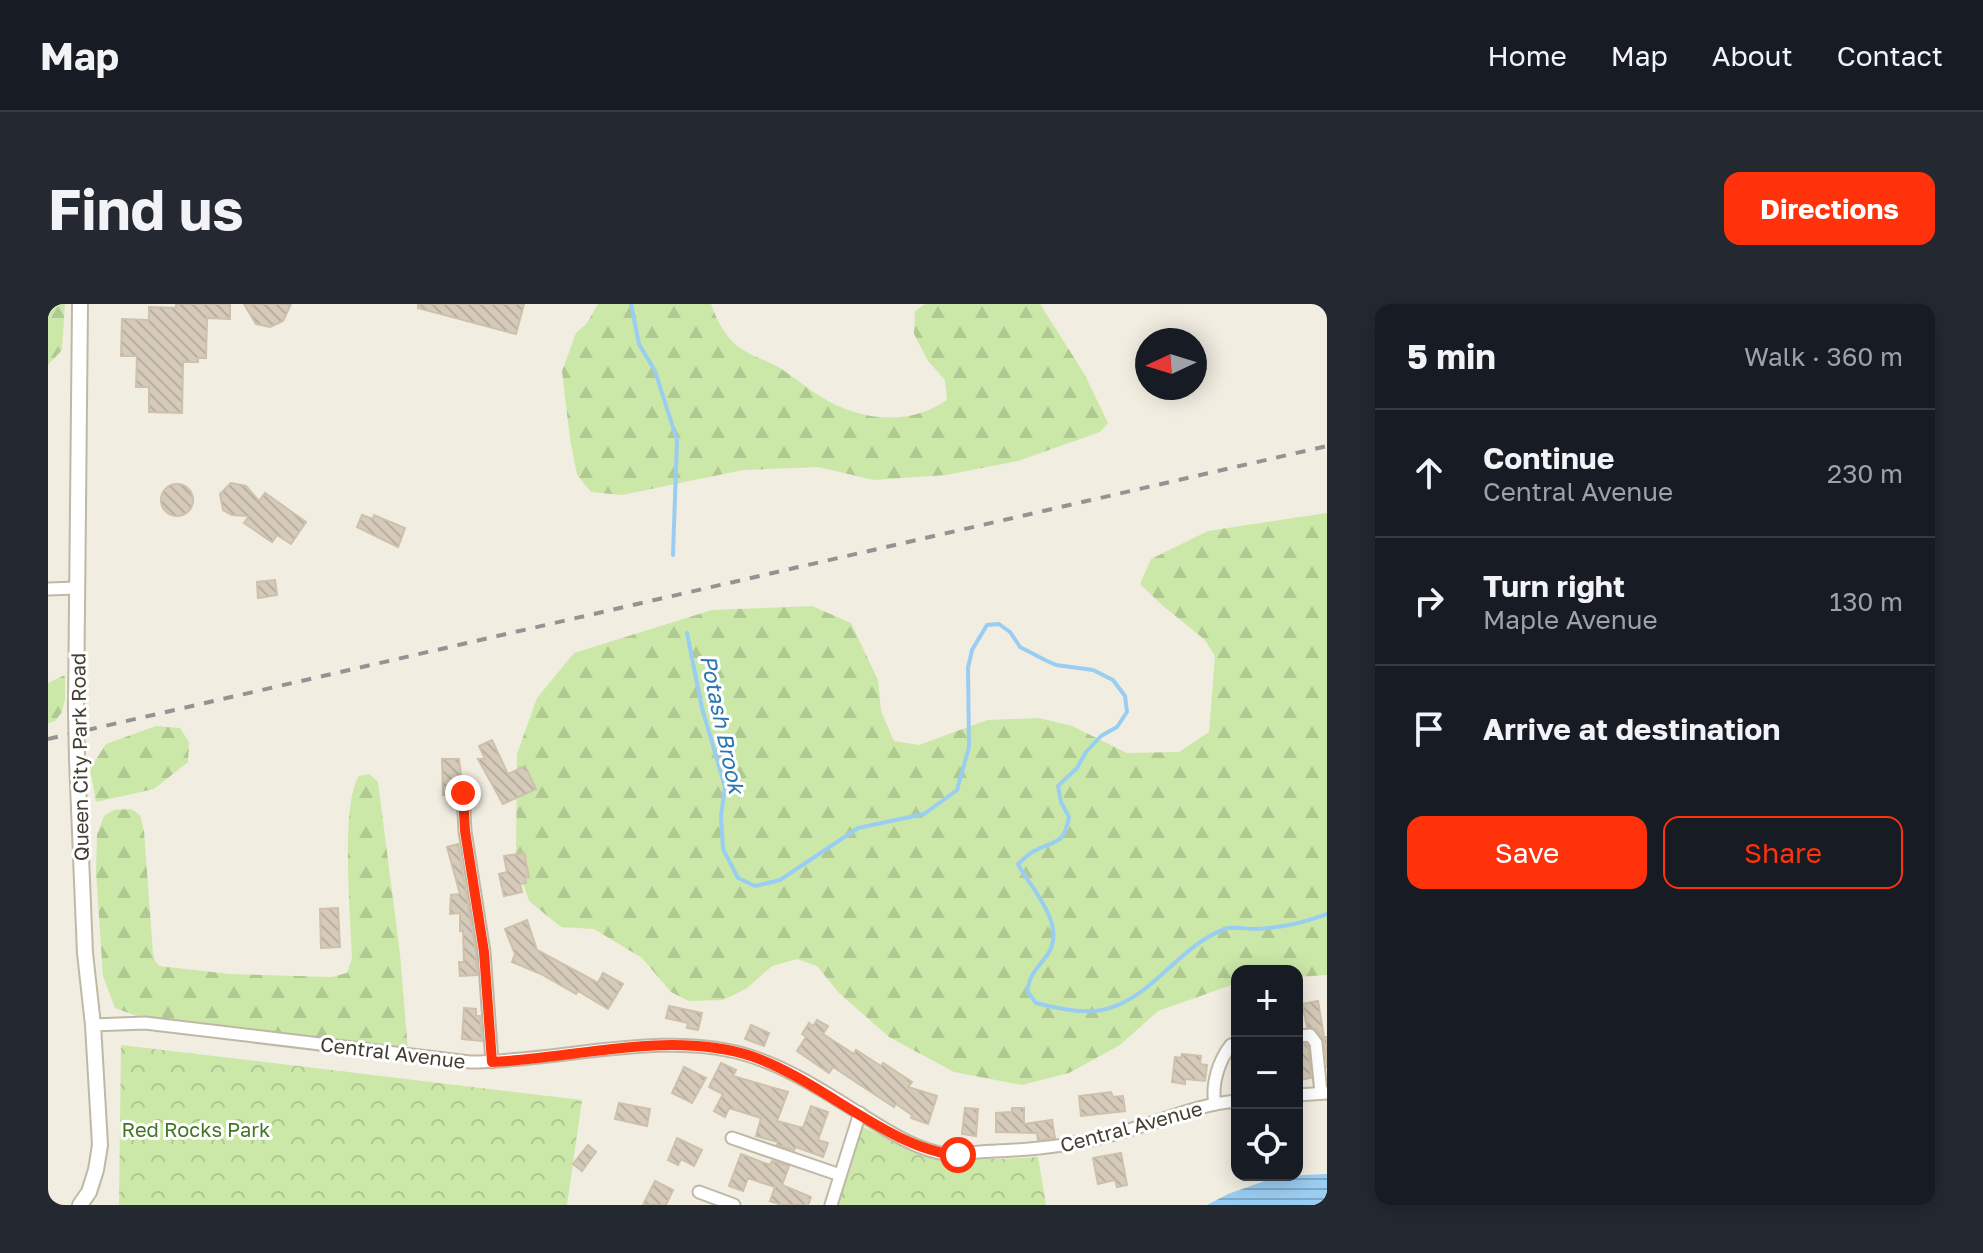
<!DOCTYPE html>
<html lang="en">
<head>
<meta charset="utf-8">
<style>
  body { margin:0; font-family:"Golos Text",sans-serif; background:#242831; color:#f1f3f6 }
  .controls { position:absolute; right:24px; bottom:24px; display:grid; overflow:hidden; border-radius:16px; box-shadow:0 4px 20px #0003 }
  .controls button { width:72px; height:72px; display:grid; place-items:center; padding:0; border:0; border-bottom:2px solid #363941; background:#171b24; color:#f1f3f6; font:40px sans-serif }
  .compass { position:absolute; left:1087px; top:24px; width:72px; height:72px; border-radius:50%; background:#171b24; box-shadow:0 4px 20px #0003; rotate:266deg }
  .stop { position:absolute; width:24px; height:24px; margin:-18px; border:6px solid #ff320b; border-radius:50%; background:#fff }
  .stop.end { background:#ff320b; border-color:#fff; box-shadow:0 2px 8px #0008 }
  .list { margin:0; padding:0; list-style:none }
  h2 { display:flex; justify-content:space-between; align-items:center; height:104px; margin:0; padding:0 32px; font-size:34px }
  h2 small { font-size:26px; font-weight:400; color:#9ea1a6 }
  .list li { display:grid; grid-template-columns:52px 1fr auto; gap:24px; align-items:center; box-sizing:border-box; height:128px; padding:0 32px; border-top:2px solid #363941 }
  .list b { display:block; font-size:30px; white-space:nowrap }
  .list p { margin:0; font-size:26px; white-space:nowrap; color:#9ea1a6 }
  .list em { font-size:26px; font-style:normal; color:#9ea1a6 }
  .actions { display:flex; gap:16px; padding:24px 32px }
  .actions a { flex:1; padding:18px 0; border:2px solid #ff320b; border-radius:16px; text-align:center; font-size:28px; color:#ff320b }
  .actions .main { background:#ff320b; color:#fff }
  .icon { flex:none; width:44px; height:44px; fill:none; stroke:currentColor; stroke-width:2; stroke-linecap:round; stroke-linejoin:round }
  .map { position:relative; flex:none; width:1279px; height:901px; overflow:hidden; border-radius:16px }
  header { display:flex; align-items:center; gap:48px; box-sizing:border-box; height:112px; padding:0 40px; background:#171b24; border-bottom:2px solid #363941 }
  header strong { font-size:38px }
  nav { display:flex; gap:44px; margin-inline-start:auto; font-size:28px }
  .intro { display:flex; align-items:center; justify-content:space-between; box-sizing:border-box; height:192px; padding:0 48px }
  h1 { margin:0; font-size:56px }
  .button { padding:20px 36px; border-radius:16px; background:#ff320b; color:#fff; font-size:28px; font-weight:700 }
  main { display:flex; gap:48px; padding:0 48px }
  aside { flex:1; background:#171b24; border-radius:16px; box-shadow:0 4px 20px #0003 }
  .map>svg:first-child { display:block }
  .forest { fill:url(#forest-firs) }
  .park { fill:url(#park-crowns) }
  .water { fill:url(#water-rules) }
  .lines { fill:none; stroke-linecap:round; stroke-linejoin:round }
  .stream { stroke:#9acdf2; stroke-width:4 }
  .building { fill:url(#building-back-hatch); stroke:#cec0aa; stroke-width:2 }
  .minor-casing { stroke:#c0b8a7; stroke-width:15 }
  .tertiary-casing { stroke:#c0b8a7; stroke-width:18 }
  .minor { stroke:#fff; stroke-width:11 }
  .tertiary { stroke:#fff; stroke-width:14 }
  .rail { stroke:#939393; stroke-width:4; stroke-dasharray:10 10; stroke-linecap:butt }
  .tertiary-bridge-casing { stroke:#c0b8a7; stroke-width:18; stroke-linecap:butt }
  .tertiary-bridge { stroke:#fff; stroke-width:14 }
  .route { stroke:#ff320b; stroke-width:10 }
  .labels { text-anchor:middle; dominant-baseline:central; stroke-width:6; stroke-linejoin:round; paint-order:stroke }
  .street-label { font-size:20px; fill:#433d32; stroke:#fff }
  .park-label { font-size:20px; fill:#427624; stroke:#fff }
  .water-label { font-size:22px; font-style:italic; fill:#2976b1; stroke:#fff }
</style>
</head>
<body>
<header>
<strong>Map</strong>
<nav><a>Home</a><a>Map</a><a>About</a><a>Contact</a></nav>
</header>
<div class="intro"><h1>Find us</h1><a class="button">Directions</a></div>
<main>
<div class="map">
<svg width="1279" height="901" viewBox="0 0 1279 901">
  <defs>
    <pattern id="forest-firs" width="22" height="20" patternUnits="userSpaceOnUse" patternTransform="scale(2)"><rect width="22" height="20" fill="#cbe8a8"/><path d="M5 1l3.5 6h-7zM16 11l3.5 6h-7z" fill="#b0c891"/></pattern>
    <pattern id="park-crowns" width="20" height="18" patternUnits="userSpaceOnUse" patternTransform="scale(2)"><rect width="20" height="18" fill="#cbe8a8"/><path d="M2 6a3 3 0 1 1 6 0M12 15a3 3 0 1 1 6 0" fill="none" stroke="#b0c891"/></pattern>
    <pattern id="water-rules" width="6" height="5" patternUnits="userSpaceOnUse" patternTransform="scale(2)"><rect width="6" height="5" fill="#9acdf2"/><path d="M0 2.5h6" fill="none" stroke="#7fa8c5"/></pattern>
    <pattern id="building-back-hatch" width="6" height="6" patternUnits="userSpaceOnUse" patternTransform="scale(2)"><rect width="6" height="6" fill="#d6cbba"/><path d="M-1 5l2 2M0 0l6 6M5-1l2 2" fill="none" stroke="#b9afa0"/></pattern>
  </defs>
  <rect width="100%" height="100%" fill="#f2ede1"/>
  <g class="forest">
    <path d="M 0,0 L 17,0 L 14,46 L 0,61 Z"/>
    <path d="M 550,0 L 663,0 C 668,14 676,31 688,41 C 700,51 718,56 732,64 C 750,76 768,92 788,101 C 824,118 866,119 899,96 L 897,76 L 880,57 L 866,30 L 867,7 L 877,0 L 992,0 L 1037,71 L 1060,119 L 1052,128 L 970,157 L 898,171 L 826,176 L 770,163 L 695,166 L 574,191 L 543,188 L 529,171 L 522,135 L 514,67 L 528,29 L 539,19 Z"/>
    <path d="M 1279,209 L 1279,671 L 1249,673 L 1249,667 L 1189,667 L 1189,679 L 1110,707 L 1072,741 L 1021,769 L 974,781 L 906,768 L 841,733 L 791,689 L 769,662 L 749,655 L 724,662 L 698,685 L 675,696 L 641,697 L 623,688 L 594,654 L 546,625 L 513,623 L 481,597 L 468,558 L 469,450 L 489,394 L 526,349 L 664,306 L 764,302 L 803,319 L 830,376 L 833,407 L 846,437 L 871,441 L 939,416 L 991,414 L 1024,422 L 1079,449 L 1131,448 L 1161,428 L 1167,352 L 1156,335 L 1115,302 L 1092,280 L 1103,255 L 1160,227 Z"/>
    <path d="M 17,371 L 17,395 L 14,408 L 7,417 L 0,419 L 0,379 Z"/>
    <path d="M 108,422 L 132,424 L 141,438 L 140,458 L 106,485 L 48,498 L 42,465 L 58,440 Z"/>
    <path d="M 321,470 L 330,478 L 352,650 L 360,747 L 97,715 L 67,704 L 55,672 L 48,568 L 49,530 L 56,512 L 66,506 L 83,505 L 92,511 L 96,527 L 105,649 L 107,657 L 112,662 L 181,670 L 283,673 L 299,669 L 304,655 C 303,615 292,502 311,472 Z"/>
  </g>
  <g class="park">
    <path d="M 73,741 L 534,796 L 519,901 L 71,901 Z"/>
    <path d="M 811,821 C 883,856 912,858 990,853 L 998,901 L 787,901 Z"/>
  </g>
  <path class="water" d="M 1279,870 L 1279,901 L 1159,901 L 1180,890 L 1231,872 Z"/>
  <g class="lines">
    <g class="stream">
      <path d="M 583,0 L 591,40 L 607,67 L 629,136 L 625,251"/>
      <path d="M 639,329 L 654,404 L 677,483 L 673,512 L 675,545 L 690,574 L 707,582 L 732,576 L 810,524 L 876,510 L 909,486 L 921,443 L 920,364 L 924,346 L 939,321 L 951,320 L 962,328 L 972,343 L 997,356 L 1008,361 L 1045,366 L 1065,376 L 1077,392 L 1079,408 L 1069,423 L 1053,432 L 1038,448 L 1029,464 L 1010,482 L 1013,498 L 1021,513 C 1016,541 1008,536 986,547 C 980,550 975,556 970,560 C 983,585 1019,620 1000,650 C 990,664 982,669 979,687 L 988,699 C 1009,704 1033,710 1054,706 C 1104,696 1130,642 1177,625 C 1186,622 1198,625 1207,625 C 1233,624 1255,619 1279,610"/>
    </g>
  </g>
  <g class="building">
    <path d="M 128,0 L 182,0 L 182,15 L 159,14 L 158,54 L 150,54 L 150,58 L 135,58 L 134,109 L 101,108 L 101,83 L 88,83 L 89,52 L 73,52 L 74,15 L 101,16 L 101,3 L 128,4 Z"/>
    <path d="M 196,0 L 243,0 L 235,17 L 222,23 L 208,20 Z"/>
    <path d="M 370,0 L 476,0 L 468,30 L 370,4 Z"/>
    <path d="M 183,179 L 198,182 L 211,197 L 217,189 L 258,218 L 243,240 L 229,231 L 224,238 L 196,219 L 201,212 L 184,211 L 175,206 L 172,190 Z"/>
    <circle cx="129" cy="196" r="16"/>
    <path d="M 314,211 L 325,215 L 326,211 L 357,224 L 350,243 L 309,223 Z"/>
    <path d="M 227,276 L 229,291 L 210,294 L 209,278 Z"/>
    <path d="M 444,436 L 460,470 L 477,462 L 488,485 L 455,500 L 430,455 L 437,455 L 431,442 Z"/>
    <path d="M 394,455 L 411,455 L 414,481 L 408,484 L 407,491 L 395,491 Z"/>
    <path d="M 410,540 L 428,649 L 429,671 L 412,672 L 411,658 L 416,658 L 415,627 L 412,627 L 412,609 L 402,610 L 403,591 L 412,590 L 399,543 Z"/>
    <path d="M 476,549 L 481,573 L 477,574 L 478,579 L 472,580 L 474,588 L 456,592 L 451,570 L 459,568 L 456,552 Z"/>
    <path d="M 290,604 L 292,643 L 273,644 L 272,605 Z"/>
    <path d="M 479,616 L 489,646 L 550,679 L 555,669 L 575,680 L 560,705 L 530,687 L 528,690 L 493,670 L 464,658 L 467,650 L 457,625 Z"/>
    <path d="M 1270,697 L 1276,733 L 1279,733 L 1279,764 L 1276,737 L 1268,725 L 1259,723 L 1254,700 Z"/>
    <path d="M 621,702 L 654,709 L 650,726 L 639,724 L 640,719 L 618,714 Z"/>
    <path d="M 416,704 L 428,705 L 428,712 L 432,712 L 434,737 L 414,735 Z"/>
    <path d="M 769,716 L 780,722 L 775,730 L 806,750 L 808,746 L 833,762 L 835,759 L 864,778 L 860,783 L 889,792 L 880,820 L 863,814 L 864,811 L 848,800 L 846,803 L 785,763 L 781,769 L 749,747 L 758,733 L 754,730 L 761,719 L 765,722 Z"/>
    <path d="M 703,721 L 721,729 L 716,742 L 697,735 Z"/>
    <path d="M 1249,740 L 1258,740 L 1260,742 L 1263,774 L 1250,776 Z"/>
    <path d="M 1134,750 L 1153,752 L 1152,760 L 1159,761 L 1157,777 L 1137,775 L 1137,780 L 1124,778 L 1127,753 L 1133,754 Z"/>
    <path d="M 673,759 L 688,766 L 685,772 L 740,788 L 729,817 L 755,824 L 763,802 L 780,808 L 770,836 L 780,839 L 775,853 L 748,843 L 746,846 L 729,841 L 730,838 L 708,832 L 713,814 L 681,804 L 677,813 L 666,807 L 675,790 L 661,783 Z"/>
    <path d="M 636,763 L 658,774 L 644,799 L 624,789 Z"/>
    <path d="M 1063,788 L 1065,793 L 1075,792 L 1077,807 L 1033,812 L 1031,792 Z"/>
    <path d="M 571,799 L 602,805 L 599,822 L 567,815 Z"/>
    <path d="M 917,804 L 930,805 L 928,832 L 914,830 Z"/>
    <path d="M 964,804 L 976,804 L 976,820 L 1004,816 L 1007,834 L 990,836 L 989,829 L 948,828 L 948,809 L 964,808 Z"/>
    <path d="M 629,834 L 654,846 L 646,862 L 633,855 L 630,861 L 620,856 Z"/>
    <path d="M 540,841 L 548,848 L 534,867 L 525,860 Z"/>
    <path d="M 1073,849 L 1079,881 L 1069,883 L 1067,876 L 1050,880 L 1045,854 Z"/>
    <path d="M 693,850 L 722,861 L 724,857 L 741,862 L 734,881 L 763,893 L 760,901 L 734,901 L 722,897 L 727,883 L 700,874 L 695,887 L 681,882 Z"/>
    <path d="M 607,877 L 625,886 L 618,901 L 595,901 Z"/>
  </g>
  <g class="lines">
    <defs>
      <g id="minor">
        <path d="M 0,285 L 29,284"/>
        <path d="M 415,489 L 417,527 L 436,648 L 444,758"/>
        <path d="M 45,721 L 97,719 L 422,758 C 511,758 620,724 705,753 C 741,765 774,786 806,806 C 832,822 868,847 899,850 C 915,851 931,847 947,847 C 997,845 1036,840 1084,825 C 1119,815 1152,800 1189,797"/>
        <path d="M 1249,732 L 1262,731 L 1268,739 L 1273,789"/>
        <path d="M 1249,791 L 1279,789"/>
        <path d="M 1167,800 C 1163,780 1171,756 1183,741 L 1189,740"/>
        <path d="M 684,834 L 792,871"/>
        <path d="M 651,888 L 686,901"/>
        <path d="M 783,901 L 812,809"/>
      </g>
      <g id="tertiary">
        <path d="M 28,404 L 32,0"/>
        <path d="M 29,456 L 37,649 L 45,721 L 52,841 L 48,866 L 41,888 L 32,901"/>
      </g>
    </defs>
    <use href="#minor" class="minor-casing"/>
    <use href="#tertiary" class="tertiary-casing"/>
    <use href="#minor" class="minor"/>
    <use href="#tertiary" class="tertiary"/>
    <path class="rail" d="M 0,435 L 1279,142"/>
    <defs>
      <path id="tertiary-bridge" d="M 28,404 L 29,456"/>
    </defs>
    <use href="#tertiary-bridge" class="tertiary-bridge-casing"/>
    <use href="#tertiary-bridge" class="tertiary-bridge"/>
  </g>
  <g class="lines">
    <path class="route" d="M 415,489 L 417,527 L 436,648 L 444,758 C 528,754 622,726 703,752 C 772,775 842,846 910,851"/>
  </g>
  <g class="labels">
    <g class="street-label">
      <text transform="translate(31 453) rotate(-91)">Queen City Park Road</text>
      <text transform="translate(345 748) rotate(7)">Central Avenue</text>
      <text transform="translate(1083 822) rotate(-15)">Central Avenue</text>
    </g>
    <g class="park-label">
      <text x="148" y="825">Red Rocks Park</text>
    </g>
    <g class="water-label">
      <text transform="translate(675 420) rotate(78)">Potash Brook</text>
    </g>
  </g>
</svg>
<div class="controls">
<button>+</button>
<button>−</button>
<button><svg class="icon" aria-label="locate" viewBox="0 0 24 24"><circle cx="12" cy="12" r="6"/><path d="M12 2v4M12 18v4M2 12h4M18 12h4"/></svg></button>
</div>
<svg class="compass" viewBox="-18 -18 36 36"><path d="M0-13l5 13h-10z" fill="#e53935"/><path d="M0 13l5-13h-10z" fill="#9ea1a6"/></svg>
<div class="stop" style="left:910px;top:851px"></div>
<div class="stop end" style="left:415px;top:489px"></div>
</div>
<aside>
<h2>5 min<small>Walk · 360 m</small></h2>
<ul class="list">
<li><svg class="icon" aria-label="ahead" viewBox="0 0 24 24"><path d="M12 20V5M6 11l6-6 6 6"/></svg><div><b>Continue</b><p>Central Avenue</p></div><em>230 m</em></li>
<li><svg class="icon" aria-label="right" viewBox="0 0 24 24"><path d="M7 20v-9h11M14 6l5 5-5 5"/></svg><div><b>Turn right</b><p>Maple Avenue</p></div><em>130 m</em></li>
<li><svg class="icon" aria-label="arrive" viewBox="0 0 24 24"><path d="M6 21V4h12l-3 4 3 4H6"/></svg><div><b>Arrive at destination</b></div></li>
</ul>
<div class="actions"><a class="main">Save</a><a>Share</a></div>
</aside>
</main>
</body>
</html>
